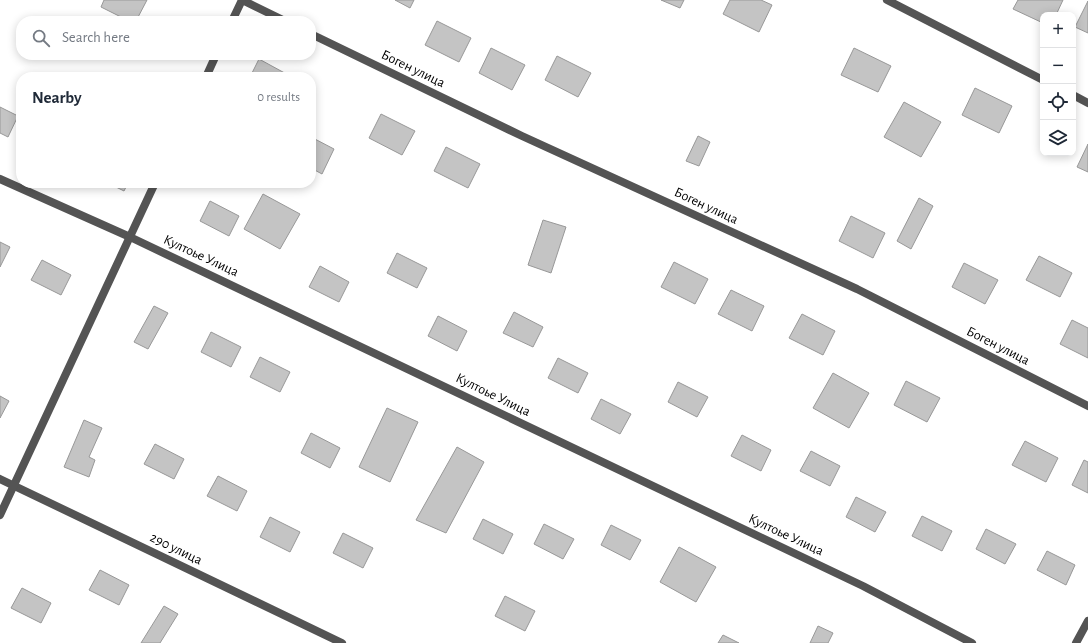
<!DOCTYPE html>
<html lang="en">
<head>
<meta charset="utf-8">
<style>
  body { margin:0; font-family:"Alegreya Sans",sans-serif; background:#f6f6f7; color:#1f2937 }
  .controls { position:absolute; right:12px; top:12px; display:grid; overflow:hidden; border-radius:8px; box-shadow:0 2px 10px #0003 }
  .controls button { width:36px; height:36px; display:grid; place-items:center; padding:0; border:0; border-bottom:1px solid #e0e1e3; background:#fff; color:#1f2937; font:20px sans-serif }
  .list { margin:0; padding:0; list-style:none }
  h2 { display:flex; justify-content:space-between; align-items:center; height:52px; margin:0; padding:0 16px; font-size:17px }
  h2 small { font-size:13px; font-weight:400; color:#747a83 }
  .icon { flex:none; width:22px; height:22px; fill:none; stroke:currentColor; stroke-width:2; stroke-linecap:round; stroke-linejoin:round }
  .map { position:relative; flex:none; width:1088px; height:643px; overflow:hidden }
  .search { position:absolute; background:#fff; box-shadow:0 2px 10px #0003; left:16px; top:16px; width:300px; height:44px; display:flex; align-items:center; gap:10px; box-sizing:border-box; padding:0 14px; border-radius:16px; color:#747a83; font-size:15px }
  .panel { position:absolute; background:#fff; box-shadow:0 2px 10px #0003; left:16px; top:72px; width:300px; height:116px; border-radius:16px }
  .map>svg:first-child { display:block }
  .building { fill:#c4c4c4; stroke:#989898 }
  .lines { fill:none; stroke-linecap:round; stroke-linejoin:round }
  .minor { stroke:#545454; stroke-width:8 }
  .labels { text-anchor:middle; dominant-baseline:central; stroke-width:3; stroke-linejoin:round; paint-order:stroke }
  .street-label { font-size:14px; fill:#000; stroke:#fff }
</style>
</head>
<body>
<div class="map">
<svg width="1088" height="643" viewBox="0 0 1088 643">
  <rect width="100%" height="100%" fill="#fff"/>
  <g class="building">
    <path d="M 104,0 L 147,0 L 136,21 L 129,21 L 101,7 Z"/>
    <path d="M 395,0 L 414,0 L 410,8 Z"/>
    <path d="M 661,0 L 684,0 L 680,8 Z"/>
    <path d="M 730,0 L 761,0 L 772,5 L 759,32 L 723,14 Z"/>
    <path d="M 1018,0 L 1063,0 L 1056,15 L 1043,15 L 1043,23 L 1013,9 Z"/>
    <path d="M 1088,1 L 1088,33 L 1075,27 Z"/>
    <path d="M 437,21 L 471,38 L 459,62 L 425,45 Z"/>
    <path d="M 491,48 L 525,65 L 512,90 L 479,73 Z"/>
    <path d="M 854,48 L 891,66 L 878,92 L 841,75 Z"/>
    <path d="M 557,56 L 591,73 L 578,97 L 545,80 Z"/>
    <path d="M 259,59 L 292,77 L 250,77 Z"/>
    <path d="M 975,88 L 1012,106 L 999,133 L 962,115 Z"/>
    <path d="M 904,102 L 941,122 L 921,157 L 884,137 Z"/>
    <path d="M 0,107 L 18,116 L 8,137 L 0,133 Z"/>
    <path d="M 381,114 L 415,131 L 402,155 L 369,138 Z"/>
    <path d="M 698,136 L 710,142 L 699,166 L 686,161 Z"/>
    <path d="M 311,137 L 334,149 L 322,174 L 311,168 Z"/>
    <path d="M 1088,144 L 1088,172 L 1077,167 Z"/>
    <path d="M 446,147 L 480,164 L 468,188 L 434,171 Z"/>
    <path d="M 108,183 L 128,183 L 124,191 Z"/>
    <path d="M 263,194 L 300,214 L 280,249 L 244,229 Z"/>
    <path d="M 919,198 L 933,206 L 911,249 L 897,241 Z"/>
    <path d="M 210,201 L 239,216 L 229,236 L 200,221 Z"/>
    <path d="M 851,216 L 885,233 L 873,258 L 839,241 Z"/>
    <path d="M 543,220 L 566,227 L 551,273 L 528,265 Z"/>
    <path d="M 0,242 L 10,247 L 0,267 Z"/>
    <path d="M 397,253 L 427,268 L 417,288 L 387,273 Z"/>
    <path d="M 1039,256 L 1072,273 L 1060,297 L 1026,280 Z"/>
    <path d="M 42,260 L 71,275 L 61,295 L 31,280 Z"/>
    <path d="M 674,262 L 708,279 L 695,304 L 661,287 Z"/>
    <path d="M 964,263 L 998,280 L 985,304 L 952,287 Z"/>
    <path d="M 320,266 L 349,282 L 339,302 L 309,287 Z"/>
    <path d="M 731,290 L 764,306 L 752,331 L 718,314 Z"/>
    <path d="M 154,306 L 168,313 L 148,349 L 134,342 Z"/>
    <path d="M 514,312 L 543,327 L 533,347 L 503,333 Z"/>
    <path d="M 802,314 L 835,331 L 823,355 L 789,338 Z"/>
    <path d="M 438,316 L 467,331 L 457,351 L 428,336 Z"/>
    <path d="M 1072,320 L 1088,328 L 1088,358 L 1060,344 Z"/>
    <path d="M 211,332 L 241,347 L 231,367 L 201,352 Z"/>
    <path d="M 260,357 L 290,372 L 280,392 L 250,377 Z"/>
    <path d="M 558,358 L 588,373 L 578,393 L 548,378 Z"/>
    <path d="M 833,373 L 869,393 L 849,428 L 813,408 Z"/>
    <path d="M 906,381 L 940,398 L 927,422 L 894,405 Z"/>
    <path d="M 678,382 L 708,397 L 697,417 L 668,402 Z"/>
    <path d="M 0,396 L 9,401 L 0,418 Z"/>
    <path d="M 601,399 L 631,414 L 620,434 L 591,419 Z"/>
    <path d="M 387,408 L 418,422 L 390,482 L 359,467 Z"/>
    <path d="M 84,420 L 102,428 L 89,457 L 95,460 L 89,477 L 64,467 Z"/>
    <path d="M 311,433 L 340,448 L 330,468 L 301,453 Z"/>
    <path d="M 742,435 L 771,450 L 761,471 L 731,456 Z"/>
    <path d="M 1025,441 L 1058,458 L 1046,482 L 1012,465 Z"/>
    <path d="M 155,444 L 184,459 L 174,479 L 144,464 Z"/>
    <path d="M 457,447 L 484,462 L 446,533 L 416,520 Z"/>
    <path d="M 811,451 L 840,466 L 830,486 L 800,471 Z"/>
    <path d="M 1084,460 L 1088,462 L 1088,493 L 1072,485 Z"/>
    <path d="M 218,476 L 247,491 L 237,511 L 207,496 Z"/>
    <path d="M 856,497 L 886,512 L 875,532 L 846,517 Z"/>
    <path d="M 922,516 L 952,531 L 942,551 L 912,536 Z"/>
    <path d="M 270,517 L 300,532 L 290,552 L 260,537 Z"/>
    <path d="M 483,519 L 513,534 L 503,554 L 473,539 Z"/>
    <path d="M 544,524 L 574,539 L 563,559 L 534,544 Z"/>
    <path d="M 611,525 L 641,540 L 630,560 L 601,545 Z"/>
    <path d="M 986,529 L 1016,544 L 1005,564 L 976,549 Z"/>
    <path d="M 343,533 L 373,548 L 363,568 L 333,553 Z"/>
    <path d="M 679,547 L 716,567 L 696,602 L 660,582 Z"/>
    <path d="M 1047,551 L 1075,565 L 1066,585 L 1037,570 Z"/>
    <path d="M 100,570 L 129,585 L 119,605 L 89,590 Z"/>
    <path d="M 22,588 L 51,603 L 41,623 L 11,608 Z"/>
    <path d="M 505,596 L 535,611 L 525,631 L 495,616 Z"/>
    <path d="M 164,606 L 178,614 L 160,643 L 141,643 Z"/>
    <path d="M 818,626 L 833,633 L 828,643 L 810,643 Z"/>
    <path d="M 723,635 L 739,643 L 718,643 Z"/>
  </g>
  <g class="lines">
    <g class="minor">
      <path d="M 242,0 L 285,21"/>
      <path d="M 887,0 L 1043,80"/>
      <path d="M 232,21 L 242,0"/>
      <path d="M 311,34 L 522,136 L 857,289 L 1088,406"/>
      <path d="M 206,77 L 216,55"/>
      <path d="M 1073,95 L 1088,103"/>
      <path d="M 0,179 L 130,237 L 863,586 L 972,643"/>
      <path d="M 0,479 L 342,643"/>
      <path d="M 0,515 L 155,183"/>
      <path d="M 1076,643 L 1088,621"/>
    </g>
  </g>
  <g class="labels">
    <g class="street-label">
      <text transform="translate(413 69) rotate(26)">Боген улица</text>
      <text transform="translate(706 206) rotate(25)">Боген улица</text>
      <text transform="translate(201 256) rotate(25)">Култоье Улица</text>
      <text transform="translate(998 346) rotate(27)">Боген улица</text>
      <text transform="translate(493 395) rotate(26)">Култоье Улица</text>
      <text transform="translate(786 535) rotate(25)">Култоье Улица</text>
      <text transform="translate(176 549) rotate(26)">290 улица</text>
    </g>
  </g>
</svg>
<div class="controls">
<button>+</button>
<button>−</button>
<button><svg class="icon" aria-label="locate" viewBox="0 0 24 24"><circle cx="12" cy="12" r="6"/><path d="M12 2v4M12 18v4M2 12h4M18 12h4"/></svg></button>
<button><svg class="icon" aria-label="layers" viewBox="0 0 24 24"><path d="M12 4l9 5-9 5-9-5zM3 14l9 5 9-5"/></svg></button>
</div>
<div class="search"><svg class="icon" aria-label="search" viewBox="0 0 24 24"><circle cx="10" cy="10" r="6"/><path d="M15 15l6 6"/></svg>Search here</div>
<section class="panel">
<h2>Nearby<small>0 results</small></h2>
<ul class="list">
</ul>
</section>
</div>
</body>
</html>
